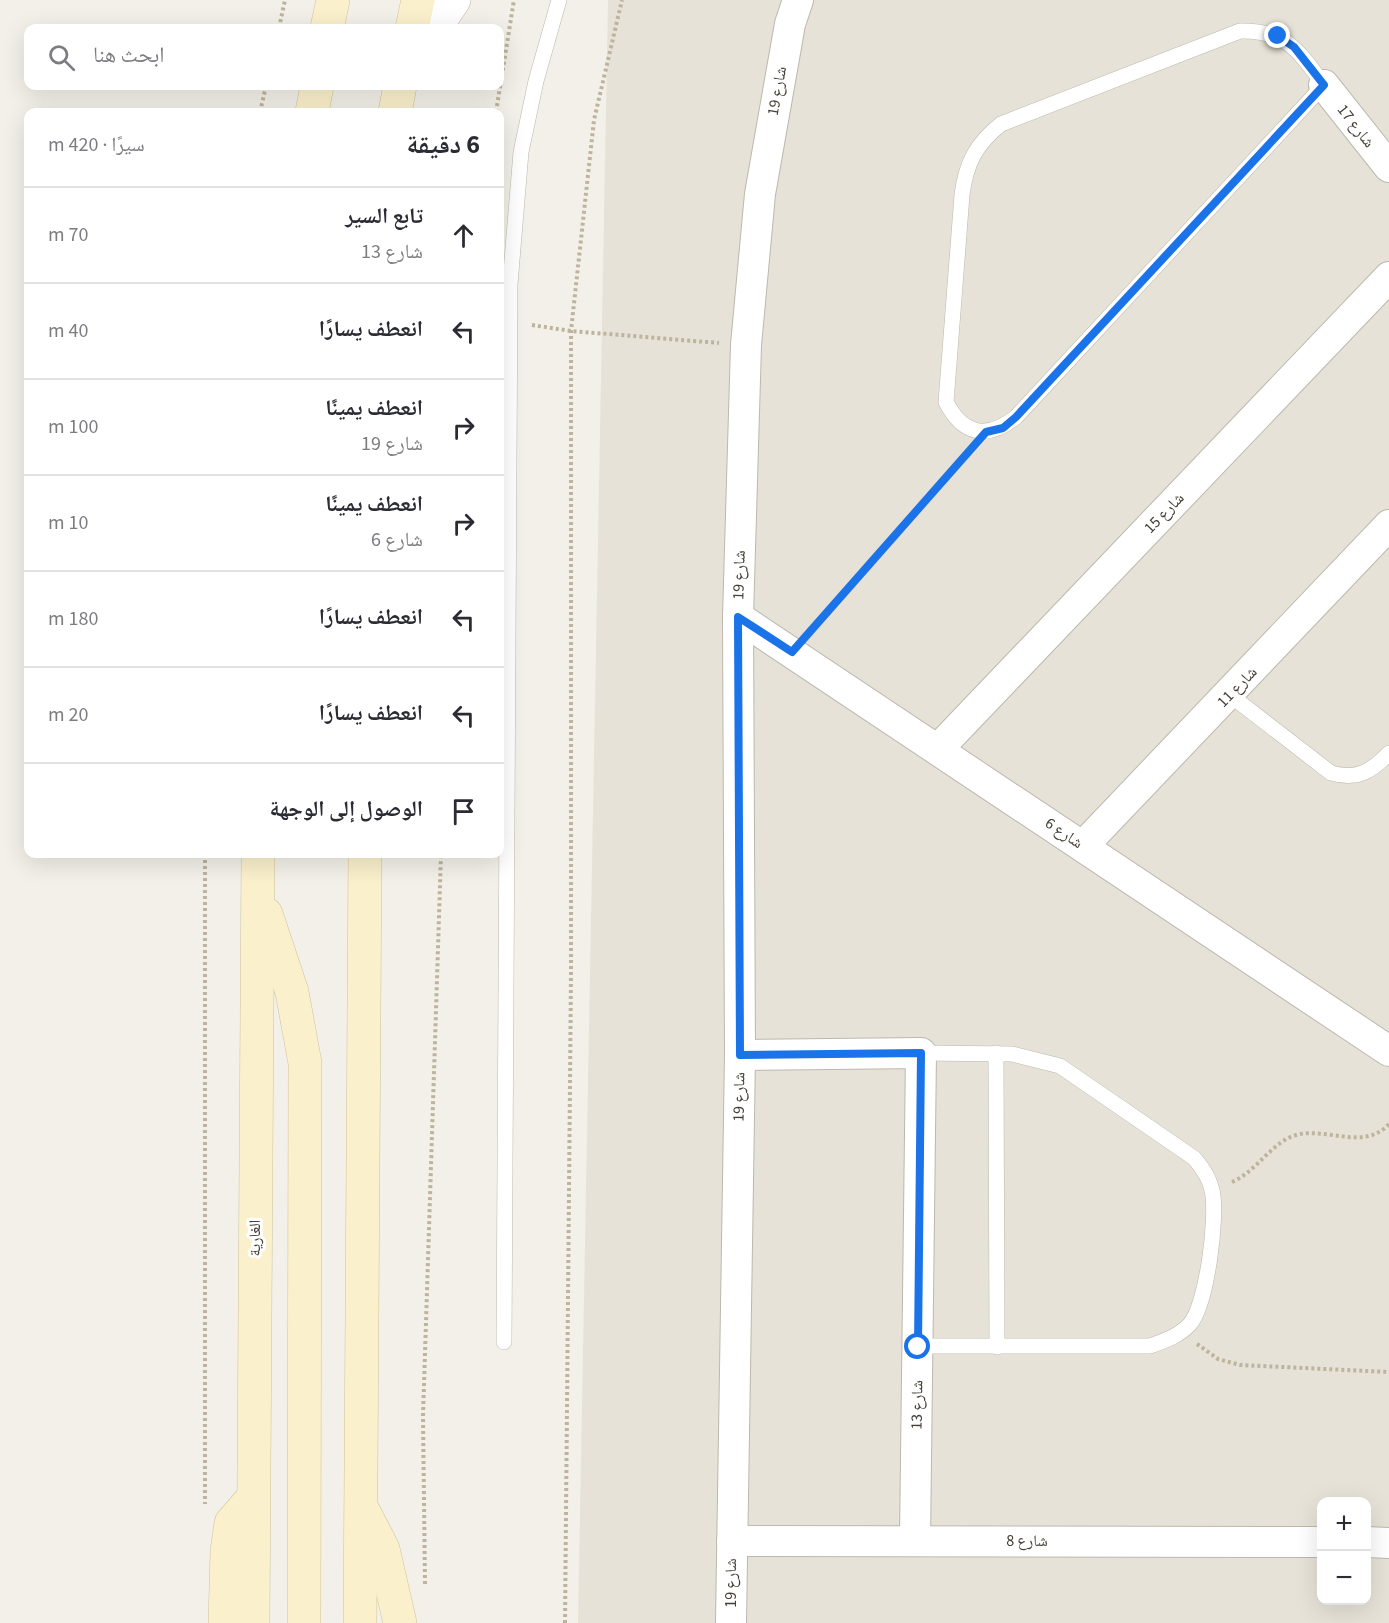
<!DOCTYPE html>
<html lang="ar">
<head>
<meta charset="utf-8">
<style>
  body { margin:0; font-family:"Source Sans 3","Noto Naskh Arabic",sans-serif; background:#f2f2f3; color:#2b2b33; direction:rtl }
  .controls { position:absolute; right:18px; bottom:18px; display:grid; overflow:hidden; border-radius:12px; box-shadow:0 6px 24px #0002 }
  .controls button { width:54px; height:54px; display:grid; place-items:center; padding:0; border:0; border-bottom:2px solid #e1e1e2; background:#fff; color:#2b2b33; font:30px sans-serif }
  .stop { position:absolute; width:18px; height:18px; margin:-14px; border:4px solid #1a73e8; border-radius:50%; background:#fff }
  .stop.end { background:#1a73e8; border-color:#fff; box-shadow:0 2px 6px #0008 }
  .list { margin:0; padding:0; list-style:none }
  h2 { display:flex; justify-content:space-between; align-items:center; height:78px; margin:0; padding:0 24px; font-size:26px }
  h2 small { font-size:20px; font-weight:400; color:#7c7c81 }
  .list li { display:grid; grid-template-columns:39px 1fr auto; gap:18px; align-items:center; box-sizing:border-box; height:96px; padding:0 24px; border-top:2px solid #e1e1e2 }
  .list b { display:block; font-size:22px; white-space:nowrap }
  .list p { margin:0; font-size:20px; white-space:nowrap; color:#7c7c81 }
  .list em { font-size:20px; font-style:normal; color:#7c7c81 }
  .icon { flex:none; width:33px; height:33px; fill:none; stroke:currentColor; stroke-width:2; stroke-linecap:round; stroke-linejoin:round }
  .map { position:relative; flex:none; width:1389px; height:1623px; overflow:hidden; direction:ltr }
  .search { position:absolute; background:#fff; box-shadow:0 6px 24px #0002; left:24px; top:24px; width:480px; height:66px; display:flex; align-items:center; gap:15px; box-sizing:border-box; padding:0 21px; border-radius:12px; color:#7c7c81; font-size:22px }
  .panel { position:absolute; background:#fff; box-shadow:0 6px 24px #0002; left:24px; top:108px; width:480px; height:750px; border-radius:12px; direction:rtl }
  .map>svg:first-child { display:block }
  .residential { fill:#e6e2d7; fill-rule:evenodd }
  .lines { fill:none; stroke-linecap:round; stroke-linejoin:round }
  .service-casing { stroke:#bdb8ac; stroke-width:16 }
  .minor-casing { stroke:#bdb8ac; stroke-width:32 }
  .tertiary-casing { stroke:#bdb8ac; stroke-width:34 }
  .secondary-casing { stroke:#cec39c; stroke-width:34 }
  .path { stroke:#beb49e; stroke-width:4; stroke-dasharray:3 3; stroke-linecap:butt }
  .service { stroke:#fff; stroke-width:15 }
  .minor { stroke:#fff; stroke-width:30 }
  .tertiary { stroke:#fff; stroke-width:33 }
  .secondary { stroke:#faf0cb; stroke-width:33 }
  .route { stroke:#1a73e8; stroke-width:8 }
  .labels { text-anchor:middle; dominant-baseline:central; stroke-width:6; stroke-linejoin:round; paint-order:stroke }
  .street-label { font-size:16px; fill:#454037; stroke:#fff }
</style>
</head>
<body>
<div class="map">
<svg width="1389" height="1623" viewBox="0 0 1389 1623">
  <rect width="100%" height="100%" fill="#f2f0e8"/>
  <path class="residential" d="M 608,0 L 1389,0 L 1389,1623 L 578,1623 ZM 1322,1502 L 1366,1502 L 1366,1600 L 1322,1600 Z"/>
  <g class="lines">
    <defs>
      <g id="service">
        <path d="M 1240,31 C 1286,30 1298,50 1324,85 L 1016,417 C 987,440 963,435 946,402 L 962,195 C 966,163 976,144 1001,124 Z"/>
        <path d="M 1230,695 L 1331,773 C 1357,780 1371,772 1389,753"/>
        <path d="M 996,1053 L 997,1347"/>
        <path d="M 504,1342 L 510,284 L 521,152 L 536,81 L 559,0"/>
        <path d="M 918,1346 L 1150,1346 C 1164,1341 1179,1336 1190,1324 C 1207,1304 1218,1216 1212,1190 C 1209,1177 1202,1167 1194,1158 L 1060,1066 L 1012,1054 L 921,1053"/>
      </g>
      <g id="minor">
        <path d="M 1324,85 L 1389,167"/>
        <path d="M 738,617 L 1389,1051"/>
        <path d="M 938,749 L 1389,277"/>
        <path d="M 1083,846 L 1389,525"/>
        <path d="M 740,1055 L 921,1053 L 915,1541"/>
        <path d="M 732,1541 L 1322,1542"/>
        <path d="M 1366,1542 L 1389,1543"/>
        <path d="M 731,1623 L 740,1055 L 738,617 L 746,345 L 760,194 L 790,24 L 798,0"/>
      </g>
      <path id="tertiary" d="M 435,28 L 454,0"/>
      <g id="secondary">
        <path d="M 327,28 L 333,0"/>
        <path d="M 412,28 L 418,0"/>
        <path d="M 312,112 L 317,86"/>
        <path d="M 395,112 L 400,86"/>
        <path d="M 266,914 L 292,992 L 305,1063 L 304,1623"/>
        <path d="M 364,1512 L 383,1549 L 400,1623"/>
        <path d="M 225,1623 L 227,1551 L 231,1523 L 251,1500"/>
        <path d="M 253,1623 L 258,854"/>
        <path d="M 360,1623 L 365,854"/>
      </g>
    </defs>
    <use href="#service" class="service-casing"/>
    <use href="#minor" class="minor-casing"/>
    <use href="#tertiary" class="tertiary-casing"/>
    <use href="#secondary" class="secondary-casing"/>
    <g class="path">
      <path d="M 279,28 L 285,0"/>
      <path d="M 260,112 L 266,86"/>
      <path d="M 496,112 L 514,0"/>
      <path d="M 532,325 L 571,331 L 719,343"/>
      <path d="M 811,630 L 969,451"/>
      <path d="M 205,854 L 205,1504"/>
      <path d="M 1232,1182 C 1258,1171 1273,1139 1300,1134 C 1331,1129 1365,1150 1389,1124"/>
      <path d="M 1197,1344 L 1218,1359 L 1240,1365 L 1389,1372"/>
      <path d="M 425,1584 L 423,1416 L 441,854"/>
      <path d="M 565,1623 L 571,974 L 571,331 L 594,120 L 622,0"/>
    </g>
    <use href="#service" class="service"/>
    <use href="#minor" class="minor"/>
    <use href="#tertiary" class="tertiary"/>
    <use href="#secondary" class="secondary"/>
  </g>
  <g class="lines">
    <path class="route" d="M 918,1347 L 921,1053 L 740,1055 L 738,617 L 792,652 L 986,432 L 1003,428 L 1016,417 L 1324,85 L 1294,47 L 1278,36"/>
  </g>
  <g class="labels">
    <g class="street-label">
      <text transform="translate(777 91) rotate(-80)">شارع 19</text>
      <text transform="translate(1356 126) rotate(52)">شارع 17</text>
      <text transform="translate(1164 513) rotate(-46)">شارع 15</text>
      <text transform="translate(739 575) rotate(-88)">شارع 19</text>
      <text transform="translate(1237 687) rotate(-46)">شارع 11</text>
      <text transform="translate(1064 833) rotate(34)">شارع 6</text>
      <text transform="translate(739 1097) rotate(-89)">شارع 19</text>
      <text transform="translate(255 1238) rotate(-90)">الغارية</text>
      <text transform="translate(917 1405) rotate(-89)">شارع 13</text>
      <text x="1027" y="1541">شارع 8</text>
      <text transform="translate(731 1583) rotate(-90)">شارع 19</text>
    </g>
  </g>
</svg>
<div class="controls">
<button>+</button>
<button>−</button>
</div>
<div class="stop" style="left:918px;top:1347px"></div>
<div class="stop end" style="left:1278px;top:36px"></div>
<div class="search"><svg class="icon" aria-label="search" viewBox="0 0 24 24"><circle cx="10" cy="10" r="6"/><path d="M15 15l6 6"/></svg>ابحث هنا</div>
<section class="panel">
<h2>6 دقيقة<small>سيرًا · 420 m</small></h2>
<ul class="list">
<li><svg class="icon" aria-label="ahead" viewBox="0 0 24 24"><path d="M12 20V5M6 11l6-6 6 6"/></svg><div><b>تابع السير</b><p>شارع 13</p></div><em>70 m</em></li>
<li><svg class="icon" aria-label="left" viewBox="0 0 24 24"><path d="M17 20v-9H6M10 6l-5 5 5 5"/></svg><div><b>انعطف يسارًا</b></div><em>40 m</em></li>
<li><svg class="icon" aria-label="right" viewBox="0 0 24 24"><path d="M7 20v-9h11M14 6l5 5-5 5"/></svg><div><b>انعطف يمينًا</b><p>شارع 19</p></div><em>100 m</em></li>
<li><svg class="icon" aria-label="right" viewBox="0 0 24 24"><path d="M7 20v-9h11M14 6l5 5-5 5"/></svg><div><b>انعطف يمينًا</b><p>شارع 6</p></div><em>10 m</em></li>
<li><svg class="icon" aria-label="left" viewBox="0 0 24 24"><path d="M17 20v-9H6M10 6l-5 5 5 5"/></svg><div><b>انعطف يسارًا</b></div><em>180 m</em></li>
<li><svg class="icon" aria-label="left" viewBox="0 0 24 24"><path d="M17 20v-9H6M10 6l-5 5 5 5"/></svg><div><b>انعطف يسارًا</b></div><em>20 m</em></li>
<li><svg class="icon" aria-label="arrive" viewBox="0 0 24 24"><path d="M6 21V4h12l-3 4 3 4H6"/></svg><div><b>الوصول إلى الوجهة</b></div></li>
</ul>
</section>
</div>
</body>
</html>
